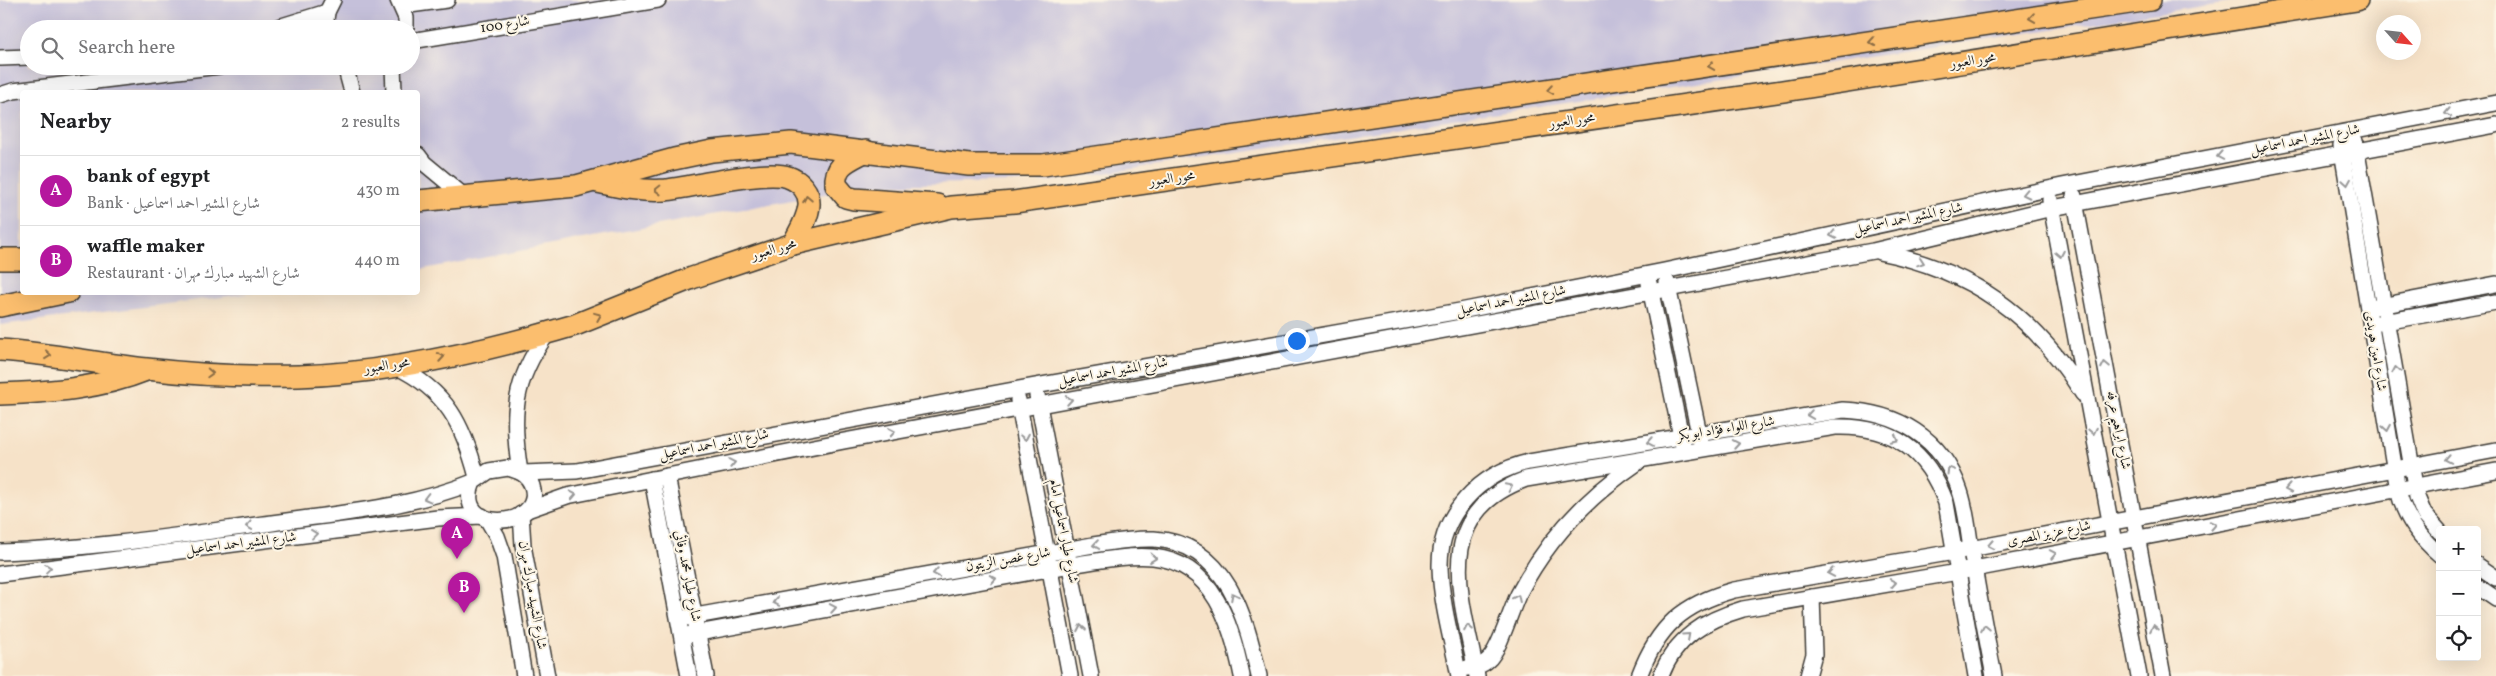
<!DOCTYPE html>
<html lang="en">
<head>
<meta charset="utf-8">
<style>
  body { margin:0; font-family:Vollkorn,Amiri,serif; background:#f2f2f2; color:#202124 }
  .controls { position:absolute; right:15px; bottom:15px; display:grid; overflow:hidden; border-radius:5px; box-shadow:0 5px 20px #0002 }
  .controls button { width:45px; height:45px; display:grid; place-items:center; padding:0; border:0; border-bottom:1px solid #e0e0e0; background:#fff; color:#202124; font:25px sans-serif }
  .compass { position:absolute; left:2376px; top:15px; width:45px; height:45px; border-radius:50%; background:#fff; box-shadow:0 5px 20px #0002; rotate:117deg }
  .you { position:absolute; left:1296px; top:340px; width:18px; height:18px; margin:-12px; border:4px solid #fff; border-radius:50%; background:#1a73e8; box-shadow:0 0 0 8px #1a73e833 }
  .badge { display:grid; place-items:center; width:32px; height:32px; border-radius:50%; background:#b5179e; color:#fff; font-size:16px; font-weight:700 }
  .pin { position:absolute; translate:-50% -41px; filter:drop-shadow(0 1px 2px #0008) }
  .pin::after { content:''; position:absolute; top:26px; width:18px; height:15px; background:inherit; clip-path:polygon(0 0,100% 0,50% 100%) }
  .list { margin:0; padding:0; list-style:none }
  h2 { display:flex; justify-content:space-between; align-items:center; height:65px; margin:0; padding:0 20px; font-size:21px }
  h2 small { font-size:16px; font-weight:400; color:#757577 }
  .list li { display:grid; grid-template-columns:32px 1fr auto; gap:15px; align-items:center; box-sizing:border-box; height:70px; padding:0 20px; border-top:1px solid #e0e0e0 }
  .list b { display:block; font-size:19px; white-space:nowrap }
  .list p { margin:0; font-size:16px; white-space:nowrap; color:#757577 }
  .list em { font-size:16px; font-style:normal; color:#757577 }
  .icon { flex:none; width:28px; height:28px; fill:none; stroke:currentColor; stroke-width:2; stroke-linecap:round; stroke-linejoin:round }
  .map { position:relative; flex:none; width:2496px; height:676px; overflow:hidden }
  .search { position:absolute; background:#fff; box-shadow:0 5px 20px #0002; left:20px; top:20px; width:400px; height:55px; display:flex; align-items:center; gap:12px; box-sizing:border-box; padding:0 18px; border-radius:28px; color:#757577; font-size:19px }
  .panel { position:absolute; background:#fff; box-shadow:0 5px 20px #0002; left:20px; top:90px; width:400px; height:205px; border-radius:5px }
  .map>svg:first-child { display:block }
  .industrial { fill:#c5c0da; fill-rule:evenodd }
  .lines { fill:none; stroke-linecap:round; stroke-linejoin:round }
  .minor-casing { stroke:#3d3a36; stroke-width:18 }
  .highway-casing { stroke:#3d3a36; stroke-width:24 }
  .minor { stroke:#fff; stroke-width:15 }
  .highway { stroke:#fbbe6e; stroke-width:21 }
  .oneway { stroke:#8c6d45 }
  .oneway2 { stroke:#999 }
  .labels { text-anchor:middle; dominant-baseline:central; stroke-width:4; stroke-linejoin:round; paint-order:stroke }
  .street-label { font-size:14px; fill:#1c1c1c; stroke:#fcf5e5 }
</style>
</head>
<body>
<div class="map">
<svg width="2496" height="676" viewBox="0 0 2496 676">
  <rect width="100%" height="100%" fill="#fcf5e5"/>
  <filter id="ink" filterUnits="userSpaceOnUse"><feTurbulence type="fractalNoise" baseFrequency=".02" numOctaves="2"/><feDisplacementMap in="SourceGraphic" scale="10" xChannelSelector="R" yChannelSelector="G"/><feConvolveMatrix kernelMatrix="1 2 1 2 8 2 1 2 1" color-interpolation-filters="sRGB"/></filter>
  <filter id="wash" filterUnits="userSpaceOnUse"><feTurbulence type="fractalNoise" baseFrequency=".0096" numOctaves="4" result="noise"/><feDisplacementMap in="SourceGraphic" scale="20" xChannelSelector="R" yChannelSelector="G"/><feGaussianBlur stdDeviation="1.12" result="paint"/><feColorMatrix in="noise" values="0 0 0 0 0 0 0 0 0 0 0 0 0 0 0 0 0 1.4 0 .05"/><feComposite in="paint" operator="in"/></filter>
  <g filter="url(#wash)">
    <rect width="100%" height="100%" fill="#f6e2c8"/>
    <path class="industrial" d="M 0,0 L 2243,0 L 1052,181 L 872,185 L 418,270 L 418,92 L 22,92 L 22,292 L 254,293 L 0,325 ZM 29,29 L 411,29 L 411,66 L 29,66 Z"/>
  </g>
  <g filter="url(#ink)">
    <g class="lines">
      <defs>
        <g id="minor">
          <path d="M 398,0 L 406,18 L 406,29"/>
          <path d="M 402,6 L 447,0"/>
          <path d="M 272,29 L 327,12"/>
          <path d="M 325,29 L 327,12 L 333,0"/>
          <path d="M 411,41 L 658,0"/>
          <path d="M 0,58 L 29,57"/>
          <path d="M 345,66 L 352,92"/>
          <path d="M 393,66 L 394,92"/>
          <path d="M 0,95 L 13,91 L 219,66"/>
          <path d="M 2355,141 L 2417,497 L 2424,514 L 2440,532"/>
          <path d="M 2341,145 L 2398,490 C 2404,516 2420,538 2440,555"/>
          <path d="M 418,155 L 424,163 L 465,197"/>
          <path d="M 2074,196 L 2163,676"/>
          <path d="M 2050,200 L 2139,676"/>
          <path d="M 1879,252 C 1971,270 2034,315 2083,394"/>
          <path d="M 1667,282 L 1701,443"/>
          <path d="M 1649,283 L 1683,446"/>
          <path d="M 2375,307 L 2496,284"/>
          <path d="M 2379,323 L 2496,302"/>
          <path d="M 395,366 C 447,391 463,424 477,477"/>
          <path d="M 1037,395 L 1091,676"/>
          <path d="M 1018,400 L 1070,676"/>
          <path d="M 508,468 C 519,471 528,474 532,486 C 546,530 451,535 473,482 L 489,471 Z"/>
          <path d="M 520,472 C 511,416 513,381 547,334"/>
          <path d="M 523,473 L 577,471 L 1035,386 L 1460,311 L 1664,271 L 2062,186 L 2496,103"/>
          <path d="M 667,476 L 706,676"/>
          <path d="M 652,479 L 689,676"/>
          <path d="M 527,510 L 567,496 L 844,441 L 1873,251 L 2052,208 L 2496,125"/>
          <path d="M 521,514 L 523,545 L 547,676"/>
          <path d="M 487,519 L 497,536 L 504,556 L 524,676"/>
          <path d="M 0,552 C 91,549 182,535 272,523 C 339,513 410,508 473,482"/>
          <path d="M 2477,565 L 2496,578"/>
          <path d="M 0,574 L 438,518 L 482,516"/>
          <path d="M 2477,586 L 2496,599"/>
          <path d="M 679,619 L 1093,545 C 1113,542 1134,538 1154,539 C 1227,543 1246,618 1259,676"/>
          <path d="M 682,636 L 1070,565 C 1097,561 1125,555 1153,557 C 1214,563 1232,626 1242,676"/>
          <path d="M 1467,668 C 1474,667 1482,666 1488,660 C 1499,651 1511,610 1518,595 C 1546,541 1587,497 1637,463"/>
          <path d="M 1459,676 C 1452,641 1441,603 1440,567 C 1439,514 1480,473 1529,462 L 1843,410 C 1897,412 1942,437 1960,491 C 1968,515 1969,542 1974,567 C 1980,603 1987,640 1994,676"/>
          <path d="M 1477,676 C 1462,598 1429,515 1526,479 L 1835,427 C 1892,425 1927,450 1946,503 L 1976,676"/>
          <path d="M 1639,676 C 1658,626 1683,604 1734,590 L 1954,552 L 2496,450"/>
          <path d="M 1661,676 C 1675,638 1705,620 1743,609 L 1958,572 L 2496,471"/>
          <path d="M 1808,676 L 1814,654 L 1812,597"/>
        </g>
        <g id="highway">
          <path d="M 866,151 C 850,160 834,164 836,185 L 846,197 L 854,199 L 937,205"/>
          <path d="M 598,182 C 620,187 643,192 666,190 C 693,187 766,169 788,177 C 800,181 810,192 809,205 C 808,219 799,232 793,244"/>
          <path d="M 418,201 L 576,186 L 674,159 L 712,151 L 791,143 L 969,165 L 1043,165 L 2150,0"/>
          <path d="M 0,259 L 22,259"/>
          <path d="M 0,306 L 68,292"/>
          <path d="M 0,350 C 49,353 98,364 147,369 C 196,375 249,377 299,376 C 390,373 487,351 575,325 L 692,278 L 793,244 L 951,207 L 1014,202 L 1783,91 L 2357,0"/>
          <path d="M 0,394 C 51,392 99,389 146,370"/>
        </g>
      </defs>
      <use href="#minor" class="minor-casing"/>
      <use href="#highway" class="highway-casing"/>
      <use href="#minor" class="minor"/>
      <use href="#highway" class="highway"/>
    </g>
    <defs><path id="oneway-chevron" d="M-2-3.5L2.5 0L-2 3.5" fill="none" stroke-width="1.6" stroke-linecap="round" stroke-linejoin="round" transform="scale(1.25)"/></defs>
    <g class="oneway">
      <use href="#oneway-chevron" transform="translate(2032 18) rotate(172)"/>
      <use href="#oneway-chevron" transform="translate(1872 42) rotate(171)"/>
      <use href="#oneway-chevron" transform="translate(1711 66) rotate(171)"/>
      <use href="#oneway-chevron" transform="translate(1550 90) rotate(171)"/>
      <use href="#oneway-chevron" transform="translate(658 190) rotate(179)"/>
      <use href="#oneway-chevron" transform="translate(807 199) rotate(-101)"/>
      <use href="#oneway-chevron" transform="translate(598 316) rotate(-22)"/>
      <use href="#oneway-chevron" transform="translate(48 355) rotate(6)"/>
      <use href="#oneway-chevron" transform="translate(441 357) rotate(-10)"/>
      <use href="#oneway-chevron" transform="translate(210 373) rotate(3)"/>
    </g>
    <g class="oneway2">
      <use href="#oneway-chevron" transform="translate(2448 113) rotate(169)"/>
      <use href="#oneway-chevron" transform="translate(2220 156) rotate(169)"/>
      <use href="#oneway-chevron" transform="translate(2347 182) rotate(81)"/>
      <use href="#oneway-chevron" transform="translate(2026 194) rotate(168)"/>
      <use href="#oneway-chevron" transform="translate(1833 235) rotate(168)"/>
      <use href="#oneway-chevron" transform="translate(2060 254) rotate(79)"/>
      <use href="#oneway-chevron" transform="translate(1921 262) rotate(19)"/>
      <use href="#oneway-chevron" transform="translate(2105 365) rotate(-101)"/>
      <use href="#oneway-chevron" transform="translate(2396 370) rotate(-100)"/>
      <use href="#oneway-chevron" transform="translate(1069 400) rotate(-10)"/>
      <use href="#oneway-chevron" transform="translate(1810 415) rotate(171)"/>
      <use href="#oneway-chevron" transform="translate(2387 428) rotate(80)"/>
      <use href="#oneway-chevron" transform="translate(2093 431) rotate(79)"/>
      <use href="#oneway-chevron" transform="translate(892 432) rotate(-10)"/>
      <use href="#oneway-chevron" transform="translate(1025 437) rotate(79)"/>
      <use href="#oneway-chevron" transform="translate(1895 439) rotate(28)"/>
      <use href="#oneway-chevron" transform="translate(1650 442) rotate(170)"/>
      <use href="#oneway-chevron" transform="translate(1736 444) rotate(-10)"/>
      <use href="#oneway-chevron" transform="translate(2448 459) rotate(169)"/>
      <use href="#oneway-chevron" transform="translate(732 463) rotate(-11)"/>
      <use href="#oneway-chevron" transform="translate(1950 470) rotate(-121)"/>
      <use href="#oneway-chevron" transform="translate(1509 487) rotate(-26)"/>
      <use href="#oneway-chevron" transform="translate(2288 489) rotate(169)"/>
      <use href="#oneway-chevron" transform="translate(573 495) rotate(-11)"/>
      <use href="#oneway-chevron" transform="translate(427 498) rotate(166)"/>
      <use href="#oneway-chevron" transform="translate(2213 525) rotate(-11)"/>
      <use href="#oneway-chevron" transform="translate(249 526) rotate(172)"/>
      <use href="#oneway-chevron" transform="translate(314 534) rotate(-7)"/>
      <use href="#oneway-chevron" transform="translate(1096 545) rotate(172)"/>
      <use href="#oneway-chevron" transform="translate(1991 545) rotate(169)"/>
      <use href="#oneway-chevron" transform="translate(2053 554) rotate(-11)"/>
      <use href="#oneway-chevron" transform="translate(1153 558) rotate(6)"/>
      <use href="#oneway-chevron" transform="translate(48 568) rotate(-7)"/>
      <use href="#oneway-chevron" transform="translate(936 573) rotate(170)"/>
      <use href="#oneway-chevron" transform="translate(1831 573) rotate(170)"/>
      <use href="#oneway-chevron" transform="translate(993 579) rotate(-10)"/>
      <use href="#oneway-chevron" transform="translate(1893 583) rotate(-10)"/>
      <use href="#oneway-chevron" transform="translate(1234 596) rotate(-117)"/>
      <use href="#oneway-chevron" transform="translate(1517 598) rotate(-64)"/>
      <use href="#oneway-chevron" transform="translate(776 602) rotate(170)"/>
      <use href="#oneway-chevron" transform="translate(833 608) rotate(-10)"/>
      <use href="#oneway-chevron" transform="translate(1081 628) rotate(-101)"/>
      <use href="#oneway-chevron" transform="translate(1468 628) rotate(-101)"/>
      <use href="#oneway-chevron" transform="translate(1985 628) rotate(-101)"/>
      <use href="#oneway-chevron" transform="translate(2154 628) rotate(-101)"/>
      <use href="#oneway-chevron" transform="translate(1687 636) rotate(-42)"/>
    </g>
  </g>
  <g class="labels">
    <g class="street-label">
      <text transform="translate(505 25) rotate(-9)">شارع 100</text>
      <text transform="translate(1973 61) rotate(-9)">محور العبور</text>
      <text transform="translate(1572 121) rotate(-8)">محور العبور</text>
      <text transform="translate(2305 140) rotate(-11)">شارع المشير احمد اسماعيل</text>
      <text transform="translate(1172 179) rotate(-8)">محور العبور</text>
      <text transform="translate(1908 219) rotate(-12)">شارع المشير احمد اسماعيل</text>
      <text transform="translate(774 250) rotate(-16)">محور العبور</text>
      <text transform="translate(1511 301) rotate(-11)">شارع المشير احمد اسماعيل</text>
      <text transform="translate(2375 351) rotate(81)">شارع امين هويدى</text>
      <text transform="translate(387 366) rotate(-9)">محور العبور</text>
      <text transform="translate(1113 372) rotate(-10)">شارع المشير احمد اسماعيل</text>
      <text transform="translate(1726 429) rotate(-9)">شارع اللواء فؤاد ابو بكر</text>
      <text transform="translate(2118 430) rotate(79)">شارع ابراهيم عرفه</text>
      <text transform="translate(714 445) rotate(-11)">شارع المشير احمد اسماعيل</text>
      <text transform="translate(1063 531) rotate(79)">شارع طيار اسماعيل امام</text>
      <text transform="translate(2049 534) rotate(-11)">شارع عزيز المصرى</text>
      <text transform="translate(241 544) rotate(-7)">شارع المشير احمد اسماعيل</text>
      <text transform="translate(1008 560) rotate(-10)">شارع غصن الزيتون</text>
      <text transform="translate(687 576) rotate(79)">شارع طيار محمد وفائي</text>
      <text transform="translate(532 595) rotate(80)">شارع الشهيد مبارك مهران</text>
    </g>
  </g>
</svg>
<div class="controls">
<button>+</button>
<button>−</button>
<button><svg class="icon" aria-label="locate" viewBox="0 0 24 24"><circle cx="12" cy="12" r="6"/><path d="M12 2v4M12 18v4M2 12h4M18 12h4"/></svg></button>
</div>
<svg class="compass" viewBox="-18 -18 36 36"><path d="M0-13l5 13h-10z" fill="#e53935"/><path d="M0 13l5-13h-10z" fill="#757577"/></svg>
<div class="you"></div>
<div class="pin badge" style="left:457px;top:559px">A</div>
<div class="pin badge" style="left:464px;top:613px">B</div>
<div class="search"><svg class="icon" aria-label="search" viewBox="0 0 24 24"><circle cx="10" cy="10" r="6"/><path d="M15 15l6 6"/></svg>Search here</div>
<section class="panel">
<h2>Nearby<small>2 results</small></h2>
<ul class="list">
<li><span class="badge">A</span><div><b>bank of egypt</b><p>Bank · شارع المشير احمد اسماعيل</p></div><em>430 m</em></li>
<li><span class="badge">B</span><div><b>waffle maker</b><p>Restaurant · شارع الشهيد مبارك مهران</p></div><em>440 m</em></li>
</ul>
</section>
</div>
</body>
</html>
